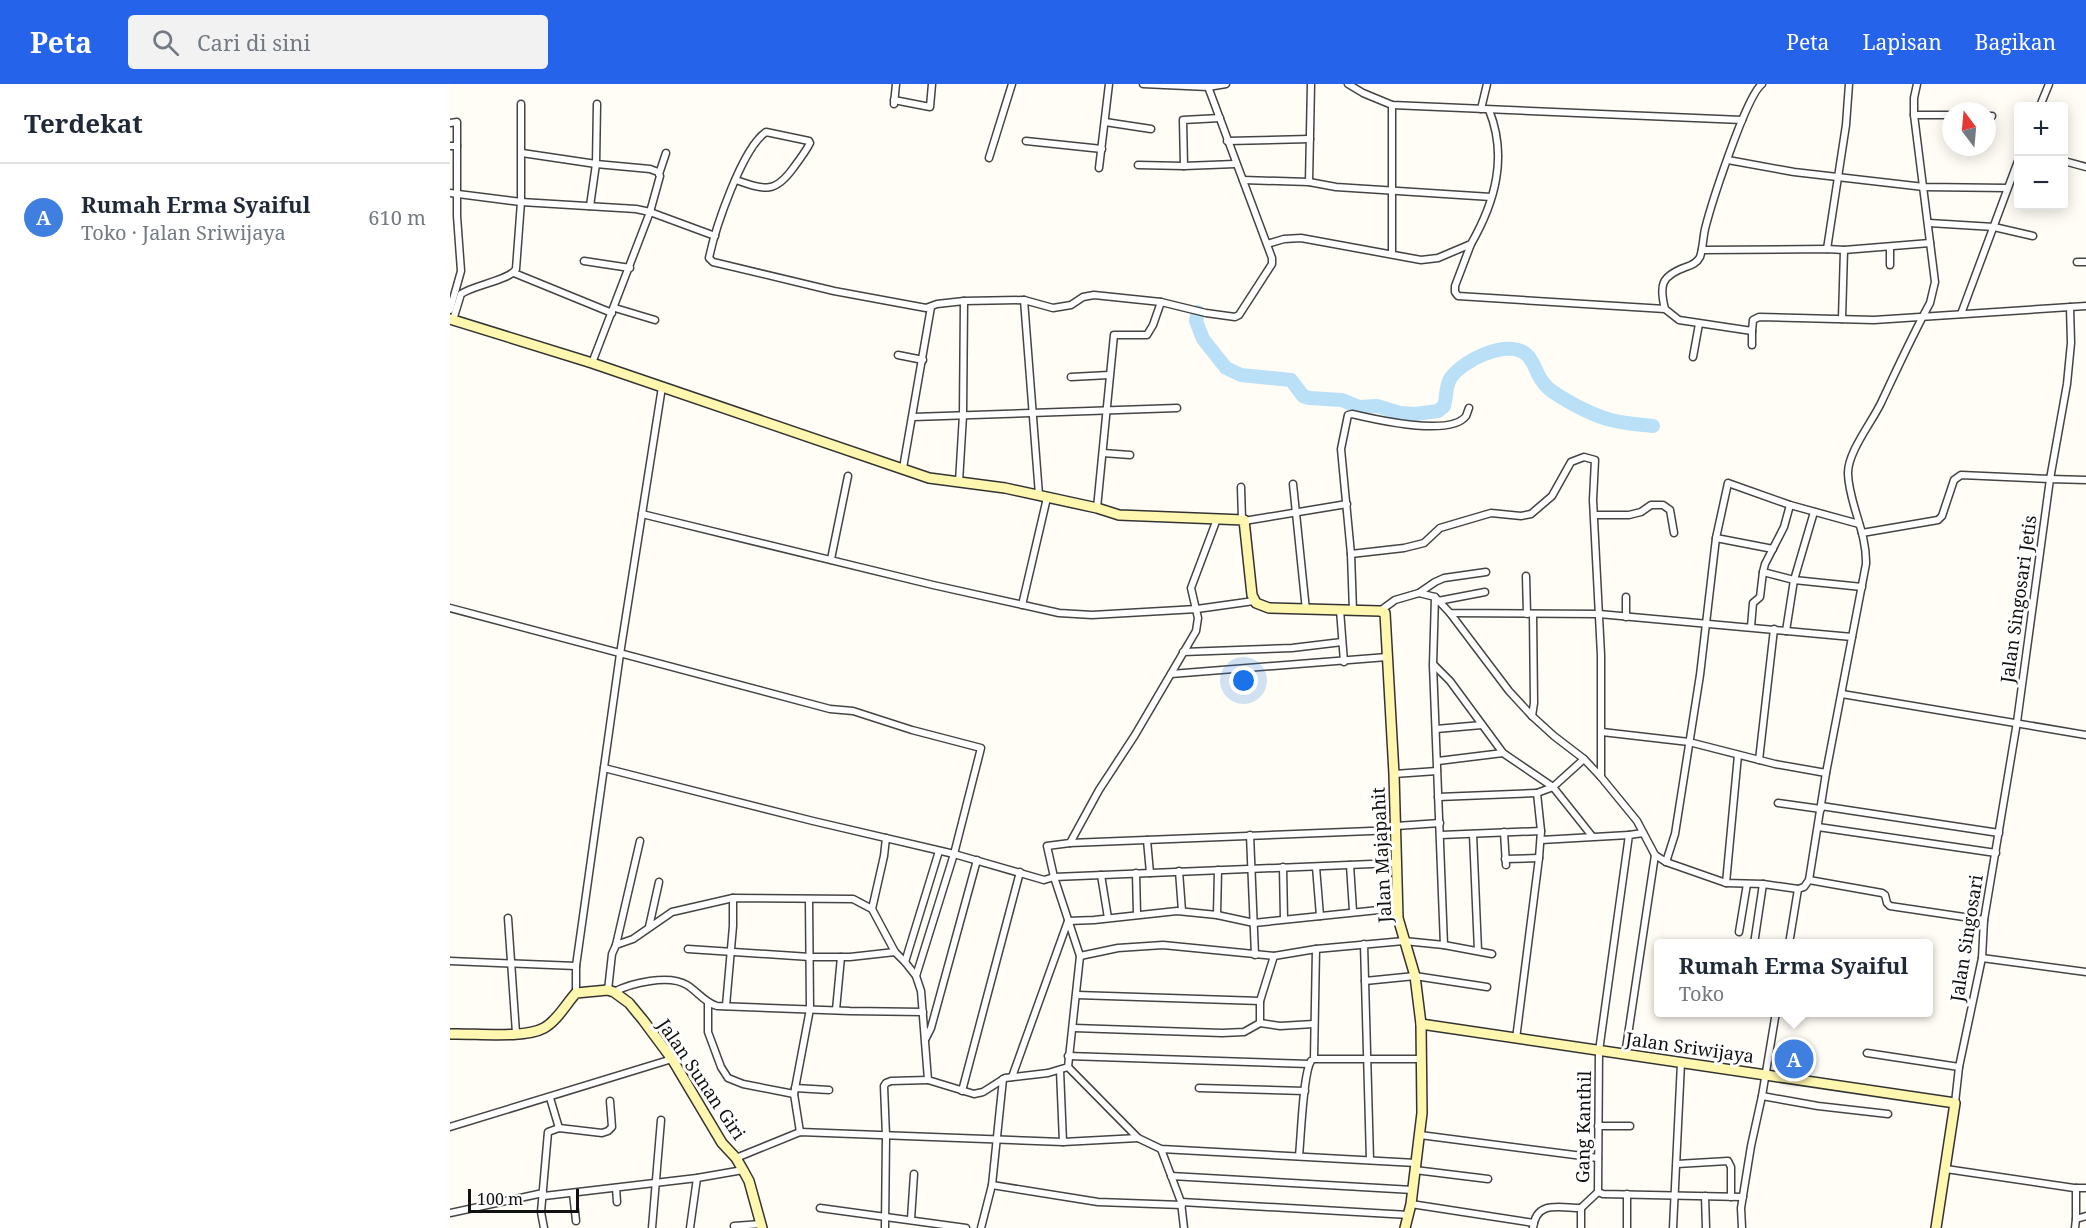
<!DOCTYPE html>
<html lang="id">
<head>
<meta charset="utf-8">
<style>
  body { margin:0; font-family:"Noto Serif",serif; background:#f2f2f3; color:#1f2937 }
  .controls { position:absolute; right:18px; top:18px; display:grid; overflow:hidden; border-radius:6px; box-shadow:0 3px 15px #0003 }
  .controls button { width:54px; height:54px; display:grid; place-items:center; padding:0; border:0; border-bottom:2px solid #e0e1e3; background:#fff; color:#1f2937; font:30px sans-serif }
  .compass { position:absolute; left:1492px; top:18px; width:54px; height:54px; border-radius:50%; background:#fff; box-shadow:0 3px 15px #0003; rotate:344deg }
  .scale { position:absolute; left:18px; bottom:15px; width:111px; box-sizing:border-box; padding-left:6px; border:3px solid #111; border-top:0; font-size:16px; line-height:21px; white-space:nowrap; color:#111; -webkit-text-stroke:4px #fff; paint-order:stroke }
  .you { position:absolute; left:794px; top:597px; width:21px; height:21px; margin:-15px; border:4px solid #fff; border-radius:50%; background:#1a73e8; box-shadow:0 0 0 9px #1a73e833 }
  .badge { display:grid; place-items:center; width:39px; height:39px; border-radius:50%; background:#2563eb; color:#fff; font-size:20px; font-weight:700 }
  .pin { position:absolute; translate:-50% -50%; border:3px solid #fff; box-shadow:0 2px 6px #0006 }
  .popup { position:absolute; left:1204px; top:855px; width:279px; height:78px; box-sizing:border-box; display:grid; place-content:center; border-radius:6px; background:#fff; filter:drop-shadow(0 2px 4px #0005); font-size:20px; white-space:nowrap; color:#747a83 }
  .popup b { font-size:22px; color:#1f2937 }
  .popup::after { content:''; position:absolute; left:50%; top:100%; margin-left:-12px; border:12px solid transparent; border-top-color:#fff }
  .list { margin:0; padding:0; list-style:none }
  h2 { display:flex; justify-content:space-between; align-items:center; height:78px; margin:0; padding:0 24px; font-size:26px }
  h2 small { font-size:20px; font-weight:400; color:#747a83 }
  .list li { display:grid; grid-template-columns:39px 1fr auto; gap:18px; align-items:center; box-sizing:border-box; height:108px; padding:0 24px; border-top:2px solid #e0e1e3 }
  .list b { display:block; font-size:22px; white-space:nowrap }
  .list p { margin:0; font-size:20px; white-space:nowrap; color:#747a83 }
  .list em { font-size:20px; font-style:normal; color:#747a83 }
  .icon { flex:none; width:33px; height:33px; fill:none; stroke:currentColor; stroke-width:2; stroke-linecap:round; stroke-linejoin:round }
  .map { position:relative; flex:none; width:1636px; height:1144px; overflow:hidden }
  header { display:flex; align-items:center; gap:36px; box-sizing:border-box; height:84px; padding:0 30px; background:#2563eb; color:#fff }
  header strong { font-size:28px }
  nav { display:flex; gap:33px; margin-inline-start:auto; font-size:21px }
  .search { width:420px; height:54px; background:#f2f2f3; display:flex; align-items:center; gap:15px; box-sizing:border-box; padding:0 21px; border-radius:6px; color:#747a83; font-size:22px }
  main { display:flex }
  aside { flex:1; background:#fff }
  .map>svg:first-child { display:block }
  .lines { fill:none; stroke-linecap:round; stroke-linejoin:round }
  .river { stroke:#b9e0f7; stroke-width:14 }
  .street-casing { stroke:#444; stroke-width:9 }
  .secondary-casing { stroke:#333; stroke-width:12 }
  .street { stroke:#fff; stroke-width:6 }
  .secondary { stroke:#fff6b0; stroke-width:9 }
  .labels { text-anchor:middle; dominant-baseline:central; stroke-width:6; stroke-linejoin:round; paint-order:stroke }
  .street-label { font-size:18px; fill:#111; stroke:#fff }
</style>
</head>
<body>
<header>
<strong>Peta</strong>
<div class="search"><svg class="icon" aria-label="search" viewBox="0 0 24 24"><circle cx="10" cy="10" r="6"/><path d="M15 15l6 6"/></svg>Cari di sini</div>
<nav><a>Peta</a><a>Lapisan</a><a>Bagikan</a></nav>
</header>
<main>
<aside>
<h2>Terdekat<small></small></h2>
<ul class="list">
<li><span class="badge" style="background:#3f7fe0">A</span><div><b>Rumah Erma Syaiful</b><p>Toko · Jalan Sriwijaya</p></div><em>610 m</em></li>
</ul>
</aside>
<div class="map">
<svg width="1636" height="1144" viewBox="0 0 1636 1144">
  <rect width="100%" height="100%" fill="#fffdf5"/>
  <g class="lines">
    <path class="river" d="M 748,228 L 746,237 L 753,255 L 776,284 L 791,291 L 841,296 L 853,312 L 859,314 L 892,316 L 909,323 L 927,322 L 950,329 L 965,330 L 988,327 L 994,322 C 997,313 995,304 1000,295 C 1011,277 1059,253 1077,271 C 1088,282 1085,295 1103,308 C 1120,319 1142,331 1161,336 C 1175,340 1189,340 1203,342"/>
    <defs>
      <g id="street">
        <path d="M 693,0 L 758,3 L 776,0"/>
        <path d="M 898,0 L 913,9 L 942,21 L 1292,36"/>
        <path d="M 444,16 L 480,23 L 482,0"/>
        <path d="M 444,20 L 446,0"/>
        <path d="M 1590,22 L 1599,0"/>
        <path d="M 1031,25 L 1037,0"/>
        <path d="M 1464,31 L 1501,31"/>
        <path d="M 1537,32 L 1542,32"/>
        <path d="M 655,38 L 701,45"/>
        <path d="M 0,39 L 7,38 L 7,62"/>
        <path d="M 576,57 L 652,65"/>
        <path d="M 777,57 L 860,55"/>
        <path d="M 0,62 L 7,62 L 7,132 L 11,187 L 0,226"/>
        <path d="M 72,69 L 146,80 L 200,85 L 208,88 L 210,92 L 200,128 L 142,279"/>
        <path d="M 539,74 L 562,0"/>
        <path d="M 1278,76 L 1344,88 L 1474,103 L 1557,104"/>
        <path d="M 1614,77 L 1636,83"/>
        <path d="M 688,81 L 734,82 L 785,80"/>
        <path d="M 734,82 L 733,36 L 770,34"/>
        <path d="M 649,84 L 659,0"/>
        <path d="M 209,90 L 216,69"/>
        <path d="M 286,96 C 315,106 325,110 344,83 C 350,75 356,67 360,59 L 359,57 L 316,48 C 292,64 265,145 259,174 L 263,178 L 384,207 L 476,224 L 487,220 L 514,217 L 513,331 L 509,398"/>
        <path d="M 793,96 L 859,98 L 886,103 L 1041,113"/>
        <path d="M 859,98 L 861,0"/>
        <path d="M 0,109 L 71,118 L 186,125 L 200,128 L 265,152"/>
        <path d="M 140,122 L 146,80 L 147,20"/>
        <path d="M 1479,139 L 1544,143 L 1583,152"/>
        <path d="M 817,160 L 834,155 L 851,154 L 971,176 L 988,174 L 1021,160 C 1045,118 1058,73 1039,26"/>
        <path d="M 1021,160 L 1005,202 L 1005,208 L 1008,212 L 1215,225 L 1229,236 L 1302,247 L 1303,236 L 1309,233 L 1424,236 L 1636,222"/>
        <path d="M 1440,164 L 1440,181"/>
        <path d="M 1377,165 L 1396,41 L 1399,0"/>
        <path d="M 1252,166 L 1377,165 L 1394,166 L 1480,159"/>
        <path d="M 942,169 L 942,21"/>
        <path d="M 134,177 L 180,184"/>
        <path d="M 1627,178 L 1636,178"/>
        <path d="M 64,189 L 162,229"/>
        <path d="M 514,217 L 574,216"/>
        <path d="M 165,224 L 205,236"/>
        <path d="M 1215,225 C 1209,201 1211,192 1236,183 C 1242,181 1247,179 1250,173 C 1253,164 1253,154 1255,145 C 1261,121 1296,12 1312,0"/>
        <path d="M 1511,230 L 1568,77"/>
        <path d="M 1392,235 L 1394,166"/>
        <path d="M 3,236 L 11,210 C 24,201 60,196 66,185 L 71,118 L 71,20"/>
        <path d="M 1302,261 L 1302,247"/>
        <path d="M 448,271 L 473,276"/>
        <path d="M 1243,273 L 1249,240"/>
        <path d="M 621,293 L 659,291"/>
        <path d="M 463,333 L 727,324"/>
        <path d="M 653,369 L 680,371"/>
        <path d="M 453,384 L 481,223"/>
        <path d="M 843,400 L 856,526"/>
        <path d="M 791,403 L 792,436"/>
        <path d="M 589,411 L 574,216 L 603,224 L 621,221 L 633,213 L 644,211 L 711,218"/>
        <path d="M 1340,421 L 1334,443 L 1315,480 L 1313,488 L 1344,496 L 1412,503"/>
        <path d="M 647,424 L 664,251 L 697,251 L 703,241 L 711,218 L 756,229 L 785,233 L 789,231 L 822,180 L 822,174 L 757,0"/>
        <path d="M 192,430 L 483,501 L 609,529 L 642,531 L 747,525 L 804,517"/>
        <path d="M 1145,431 L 1179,431 L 1191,428 L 1201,421 L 1213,421 L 1220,426 L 1224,449"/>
        <path d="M 794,437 L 897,420"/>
        <path d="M 1412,449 L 1488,436 L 1492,432 L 1504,396 L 1511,391 L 1600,395 L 1617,300 L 1621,259 L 1620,223"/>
        <path d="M 1266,454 L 1323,465"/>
        <path d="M 901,470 L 954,464 L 974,459 L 990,444 L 1041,429 L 1071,432 L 1081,430 L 1102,412 L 1121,378 L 1134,373 L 1145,376 L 1143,416 L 1151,571 L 1151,693"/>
        <path d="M 381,475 L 398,392"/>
        <path d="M 1076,492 L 1077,530"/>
        <path d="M 969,509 L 985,513 L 983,581 L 994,861"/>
        <path d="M 985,513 L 1000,529 L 1149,530 L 1402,553"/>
        <path d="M 1176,513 L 1176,533"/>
        <path d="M 988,517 L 1035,508"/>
        <path d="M 572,521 L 597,414"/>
        <path d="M 0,524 L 380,625 L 403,627 L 462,646 L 531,664 L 504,770 L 466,892"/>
        <path d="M 890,526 L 894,578"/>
        <path d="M 903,527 L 901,470 L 891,365 L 898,331 L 902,330 C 923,335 1001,353 1016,332 C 1017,330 1018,326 1019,324"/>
        <path d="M 930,527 L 945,516 L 969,509 L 985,498 L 994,494 L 1036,488"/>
        <path d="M 1000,529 L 1059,607 L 1082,632 L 1104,652 L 1134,675 L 1151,693 L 1187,737 L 1205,771 L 1216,778 L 1276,799 L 1313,800 L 1348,805"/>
        <path d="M 1301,543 L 1303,519 L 1310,513 L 1313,488"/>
        <path d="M 1336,547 L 1344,496 L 1364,428"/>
        <path d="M 733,568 L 842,564 L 892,558"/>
        <path d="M 984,581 L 1000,597 L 1053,669 L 1103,703 L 1142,752"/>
        <path d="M 721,590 L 937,573"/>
        <path d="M 1392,610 L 1636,651"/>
        <path d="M 1082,632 L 1084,619 L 1083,530"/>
        <path d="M 986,645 L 1032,641"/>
        <path d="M 1152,648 L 1239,658 L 1325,680 L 1376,689"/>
        <path d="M 1309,676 L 1324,545"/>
        <path d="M 988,677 L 1053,669"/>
        <path d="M 154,684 L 363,737 L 504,770 L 594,796 L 604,793 L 946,779"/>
        <path d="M 944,690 L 987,687"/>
        <path d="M 988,713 L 1087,709"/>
        <path d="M 1328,719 L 1371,725"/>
        <path d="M 1371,722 L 1549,749"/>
        <path d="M 946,742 L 990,739"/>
        <path d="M 1368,743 L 1546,769"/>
        <path d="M 1054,748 L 1056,781"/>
        <path d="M 1023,750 L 1028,867"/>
        <path d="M 800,751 L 805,871"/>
        <path d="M 991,751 L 1091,747"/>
        <path d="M 697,756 L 700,789"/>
        <path d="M 1091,756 L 1179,751"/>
        <path d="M 620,759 L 946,746"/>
        <path d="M 1055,775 L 1089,774"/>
        <path d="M 1216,778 L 1225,750 L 1250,591 L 1266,454 L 1278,399 L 1340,421 L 1409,440"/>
        <path d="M 900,781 L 903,827"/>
        <path d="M 833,783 L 834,835"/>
        <path d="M 866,783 L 870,832"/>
        <path d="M 729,787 L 732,827"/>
        <path d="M 686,789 L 687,830"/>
        <path d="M 651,791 L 658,834"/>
        <path d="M 1359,796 L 1432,809 L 1435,811 L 1437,819 L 1440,822 L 1534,836"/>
        <path d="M 1276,799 L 1288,671"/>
        <path d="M 422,825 L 434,772 L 436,754"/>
        <path d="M 767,831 L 768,786"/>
        <path d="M 58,834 L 66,949"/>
        <path d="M 199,843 L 209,798"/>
        <path d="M 1289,848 L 1297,800"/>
        <path d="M 914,860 L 920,1076"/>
        <path d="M 1304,860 L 1313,800"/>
        <path d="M 1339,860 L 1348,805 L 1354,803 L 1359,796 L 1376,689 L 1416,480 C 1417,448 1399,420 1398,390 C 1397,369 1422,338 1431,319 C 1447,285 1462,252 1480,219 L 1485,198 L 1464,31 L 1464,14 L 1467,0"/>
        <path d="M 166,861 L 190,757"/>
        <path d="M 238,865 L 360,873 L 400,873 L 445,868"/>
        <path d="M 866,865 L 864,975 L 971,975"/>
        <path d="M 630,872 L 668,864 L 713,861 L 824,872 L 866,865 L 954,857 L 994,861 L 1042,870"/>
        <path d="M 1532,874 L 1636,888"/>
        <path d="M 0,877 L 126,882"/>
        <path d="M 455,878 L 489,767"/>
        <path d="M 915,897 L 965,892 L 1037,903"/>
        <path d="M 158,906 L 162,870 L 166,861 L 183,855 L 222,828 L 283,814 L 403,815 L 422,825 L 445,868 L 455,878 L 466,892 L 471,907 L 478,996 L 524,1010 L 533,1008 L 555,994 L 598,989 L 618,983 L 630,872 L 604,793 L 597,762 L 620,759 L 649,706 L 685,651 L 746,547 L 748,534 L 741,504 L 767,435"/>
        <path d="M 164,908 C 181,899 219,890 237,901 C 247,907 255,919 267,922 L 400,927 L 473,928"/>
        <path d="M 126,909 L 126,882 L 170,570 L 212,303"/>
        <path d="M 627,911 L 810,917"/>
        <path d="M 258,918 L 258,948 L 271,983 L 278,994 L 293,1000 L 344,1010"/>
        <path d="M 276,922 L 283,842 L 283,814"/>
        <path d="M 386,926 L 391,873"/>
        <path d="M 810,939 L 830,942 L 864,940"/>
        <path d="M 624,944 L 772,949 L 794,948 L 810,939 L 810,917 L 824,872"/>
        <path d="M 476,954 L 481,944 L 527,776"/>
        <path d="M 1066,955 L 1089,774 L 1091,747 L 1087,709 L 1103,703 L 1134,675"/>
        <path d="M 1417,969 L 1509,983"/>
        <path d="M 1175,971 L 1205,771"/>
        <path d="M 618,972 L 859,980"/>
        <path d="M 618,983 L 688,1054 L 711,1065 L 966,1079"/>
        <path d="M 610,986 L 613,1058"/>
        <path d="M 562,993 L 618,837 L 644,836 L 727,827 L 767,831 L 804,839 L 948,824"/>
        <path d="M 345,1004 L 379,1006"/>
        <path d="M 749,1004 L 855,1007"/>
        <path d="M 512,1007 L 570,788"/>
        <path d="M 1312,1012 L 1368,1022 L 1438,1030"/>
        <path d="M 100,1014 L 109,1044"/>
        <path d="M 1505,1019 L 1509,983 L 1532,874 L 1534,836 L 1567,638 L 1600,395 L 1636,396"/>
        <path d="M 1148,1042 L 1180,1042"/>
        <path d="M 0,1043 L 222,975"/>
        <path d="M 350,1048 L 344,1010 L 360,925 L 359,815"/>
        <path d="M 970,1051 L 1148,1074"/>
        <path d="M 711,1065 L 731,1118 L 734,1144"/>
        <path d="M 849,1072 C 851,1053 853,989 861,977"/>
        <path d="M 286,1074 L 350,1048 L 613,1058 L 688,1054"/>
        <path d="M 1227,1080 L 1278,1077 L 1281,1083 L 1281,1113"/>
        <path d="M 1496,1085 L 1624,1104 L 1636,1104"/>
        <path d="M 965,1086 L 1038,1095"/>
        <path d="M 721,1092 L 963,1106"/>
        <path d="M 542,1101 L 648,1118 L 732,1121"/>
        <path d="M 166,1104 L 167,1118"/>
        <path d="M 1626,1104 L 1626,1135"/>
        <path d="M 1148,1108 L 1153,1110 L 1293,1113"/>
        <path d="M 123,1109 L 126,1137"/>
        <path d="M 94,1112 L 247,1094 L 293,1086"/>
        <path d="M 1255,1112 L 1256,1144"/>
        <path d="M 731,1118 L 959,1131"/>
        <path d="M 961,1120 L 1084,1139"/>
        <path d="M 370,1124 L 516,1144"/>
        <path d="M 1131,1124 L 1148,1108 L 1149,967 L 1179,751 L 1193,749"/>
        <path d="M 1131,1124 L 1131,1144"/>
        <path d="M 0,1129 L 93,1109"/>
        <path d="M 461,1135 L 464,1090"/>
        <path d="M 284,1142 L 311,1140"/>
        <path d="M 94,1144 L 91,1128 L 98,1048 L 109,1044 L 152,1049 L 158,1047 L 162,1043 L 160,1017"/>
        <path d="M 202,1144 L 211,1036"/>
        <path d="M 240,1144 L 247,1094"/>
        <path d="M 435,1144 L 436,1052 L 434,1002 L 436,999 L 441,997 L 478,996"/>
        <path d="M 531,1144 L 542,1101 L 553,995"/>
        <path d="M 1083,1144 C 1086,1116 1109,1124 1131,1124"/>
        <path d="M 1177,1144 L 1177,1110"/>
        <path d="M 1223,1144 L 1231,979"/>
        <path d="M 1292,1144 L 1291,1124 L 1301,1062 L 1312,1012 L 1326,928"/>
        <path d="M 1625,1144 L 1626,1135 L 1636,1132"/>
      </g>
      <g id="secondary">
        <path d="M 0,235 L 142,279 L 479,394 L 555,404 L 647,424 L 669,431 L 794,436 L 802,511 L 806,519 L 819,524 L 930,527 L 935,529 L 944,690 L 948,834 L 965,892 L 971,940 L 972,1029 L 961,1120 L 955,1144"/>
        <path d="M 971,940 L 1505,1019 L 1486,1144"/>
        <path d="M 0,950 C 24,949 74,955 94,944 C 107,937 116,920 126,909 L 158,906 L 164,908 L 179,919 L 193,936 L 222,975 L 272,1059 L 286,1074 L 293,1086 L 299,1097 L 312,1144"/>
      </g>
    </defs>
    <use href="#street" class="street-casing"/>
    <use href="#secondary" class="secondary-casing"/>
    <use href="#street" class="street"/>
    <use href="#secondary" class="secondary"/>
  </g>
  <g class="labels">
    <g class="street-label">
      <text transform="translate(1568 515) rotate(-82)">Jalan Singosari Jetis</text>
      <text transform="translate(931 771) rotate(-93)">Jalan Majapahit</text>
      <text transform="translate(1516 854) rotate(-81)">Jalan Singosari</text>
      <text transform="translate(1240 963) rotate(8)">Jalan Sriwijaya</text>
      <text transform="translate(252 995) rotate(56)">Jalan Sunan Giri</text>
      <text transform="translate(1133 1043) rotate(-89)">Gang Kanthil</text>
    </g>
  </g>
</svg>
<div class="controls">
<button>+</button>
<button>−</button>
</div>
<svg class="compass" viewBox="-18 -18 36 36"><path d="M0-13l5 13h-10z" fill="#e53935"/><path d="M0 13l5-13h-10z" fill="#747a83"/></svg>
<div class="scale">100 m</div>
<div class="you"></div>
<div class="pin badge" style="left:1344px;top:975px;background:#3f7fe0">A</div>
<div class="popup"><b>Rumah Erma Syaiful</b>Toko</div>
</div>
</main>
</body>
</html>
